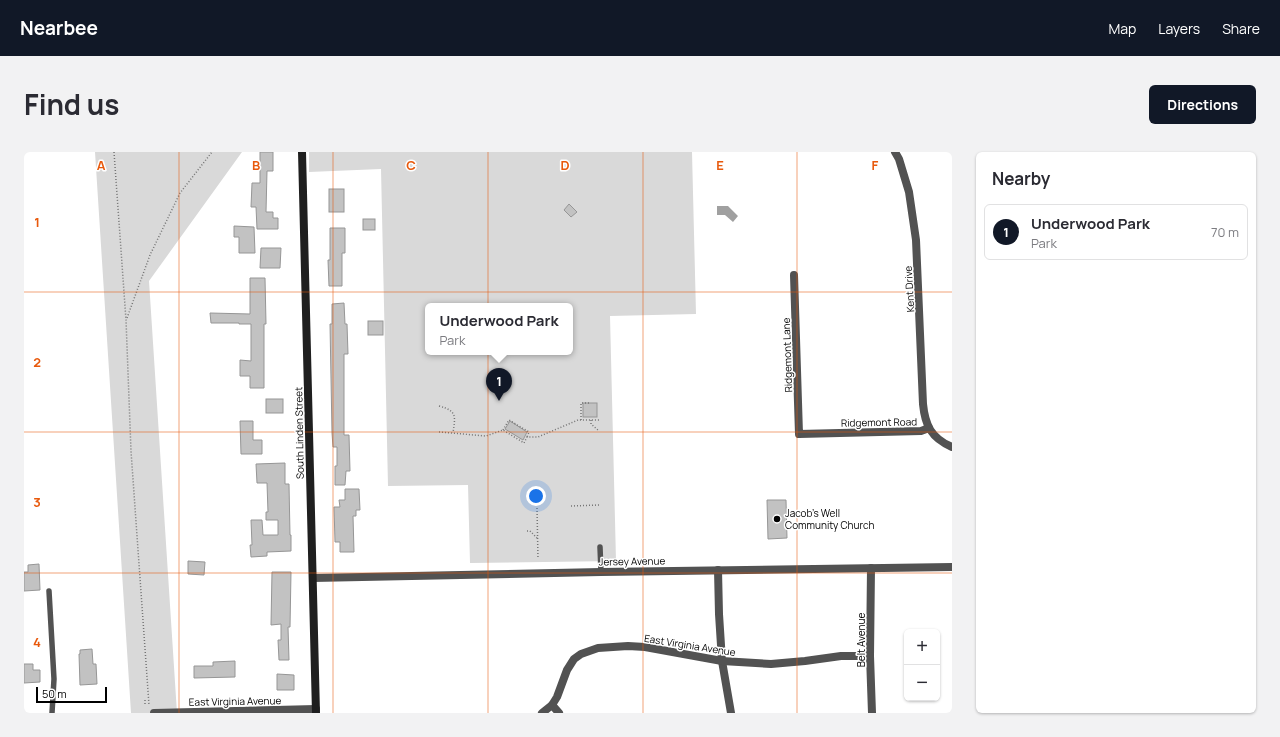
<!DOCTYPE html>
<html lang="en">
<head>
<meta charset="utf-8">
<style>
  body { margin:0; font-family:Manrope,sans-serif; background:#f2f2f3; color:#2b2b33 }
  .controls { position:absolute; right:12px; bottom:12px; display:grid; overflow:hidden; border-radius:6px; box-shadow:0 1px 3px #0004 }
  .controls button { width:36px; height:36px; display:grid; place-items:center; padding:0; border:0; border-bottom:1px solid #e1e1e2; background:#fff; color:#2b2b33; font:20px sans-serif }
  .scale { position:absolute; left:12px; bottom:10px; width:71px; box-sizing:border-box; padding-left:4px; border:2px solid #000; border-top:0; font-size:11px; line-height:14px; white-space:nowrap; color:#000; -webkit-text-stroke:3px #fff; paint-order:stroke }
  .you { position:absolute; left:512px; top:344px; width:14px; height:14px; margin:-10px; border:3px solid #fff; border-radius:50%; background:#1a73e8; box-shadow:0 0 0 6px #1a73e833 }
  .badge { display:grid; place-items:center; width:26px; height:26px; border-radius:50%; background:#111827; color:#fff; font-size:13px; font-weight:700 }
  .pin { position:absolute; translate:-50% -33px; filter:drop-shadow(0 1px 2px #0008) }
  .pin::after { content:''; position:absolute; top:21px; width:14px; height:12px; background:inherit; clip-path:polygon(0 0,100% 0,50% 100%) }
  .popup { position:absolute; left:401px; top:151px; width:148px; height:52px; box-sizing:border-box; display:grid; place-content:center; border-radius:6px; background:#fff; filter:drop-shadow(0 1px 3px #0005); font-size:13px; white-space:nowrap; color:#7c7c81 }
  .popup b { font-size:15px; color:#2b2b33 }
  .popup::after { content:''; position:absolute; left:50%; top:100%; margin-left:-8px; border:8px solid transparent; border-top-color:#fff }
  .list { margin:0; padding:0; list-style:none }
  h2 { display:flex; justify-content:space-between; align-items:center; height:52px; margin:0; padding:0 16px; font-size:17px }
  h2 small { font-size:13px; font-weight:400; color:#7c7c81 }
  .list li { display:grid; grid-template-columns:26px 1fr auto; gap:12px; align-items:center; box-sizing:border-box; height:56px; margin:0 8px 8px; padding:0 8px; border:1px solid #e1e1e2; border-radius:6px }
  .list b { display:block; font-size:15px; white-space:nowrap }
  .list p { margin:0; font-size:13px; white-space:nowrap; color:#7c7c81 }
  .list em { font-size:13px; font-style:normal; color:#7c7c81 }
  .map { position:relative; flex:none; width:928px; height:561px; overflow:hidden; border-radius:6px }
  header { display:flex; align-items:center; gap:24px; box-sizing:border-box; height:56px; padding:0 20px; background:#111827; color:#fff }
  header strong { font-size:19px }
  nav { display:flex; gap:22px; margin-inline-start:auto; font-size:14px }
  .intro { display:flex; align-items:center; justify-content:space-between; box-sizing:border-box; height:96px; padding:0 24px }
  h1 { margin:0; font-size:28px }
  .button { padding:10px 18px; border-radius:6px; background:#111827; color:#fff; font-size:14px; font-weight:700 }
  main { display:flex; gap:24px; padding:0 24px }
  aside { flex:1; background:#fff; border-radius:6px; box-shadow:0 1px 3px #0004 }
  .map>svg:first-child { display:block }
  .green { fill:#d9d9d9; fill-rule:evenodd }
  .water { fill:#a0a0a0 }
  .building { fill:#c2c2c2; stroke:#969696 }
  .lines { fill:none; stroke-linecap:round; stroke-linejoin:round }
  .path { stroke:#747474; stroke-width:1.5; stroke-dasharray:1 2; stroke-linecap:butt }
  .service { stroke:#525252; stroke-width:5.5 }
  .minor { stroke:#525252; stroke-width:8 }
  .tertiary { stroke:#525252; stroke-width:8 }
  .secondary { stroke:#1f1f1f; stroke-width:8 }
  .grid { fill:none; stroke:#e8590c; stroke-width:1; stroke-opacity:0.55 }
  .poi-dot { fill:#000; stroke:#fff; stroke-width:1.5 }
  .labels { text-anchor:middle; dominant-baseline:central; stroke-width:3; stroke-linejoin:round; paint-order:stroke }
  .street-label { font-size:10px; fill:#000; stroke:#fff }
  .poi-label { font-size:10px; fill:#000; stroke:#fff; text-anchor:start }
  .grid-label { font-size:13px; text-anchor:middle; font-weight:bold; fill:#e8590c; stroke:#fff; stroke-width:3; stroke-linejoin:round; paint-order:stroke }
</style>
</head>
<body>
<header>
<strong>Nearbee</strong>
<nav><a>Map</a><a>Layers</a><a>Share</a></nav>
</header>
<div class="intro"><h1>Find us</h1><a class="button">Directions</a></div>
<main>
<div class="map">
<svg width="928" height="561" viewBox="0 0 928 561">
  <rect width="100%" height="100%" fill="#fff"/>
  <g class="green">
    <path d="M 71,0 L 218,0 L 125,129 L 153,561 L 107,561 Z"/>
    <path d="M 285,0 L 668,0 L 672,162 L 586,164 L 592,409 L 446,411 L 444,333 L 364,334 L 357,17 L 285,20 ZM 404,154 L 546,154 L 546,200 L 404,200 Z"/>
  </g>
  <path class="water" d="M 693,54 L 704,54 L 714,64 L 709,70 L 701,63 L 693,63 Z"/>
  <g class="building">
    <path d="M 236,0 L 249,0 L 249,19 L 243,19 L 242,60 L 249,60 L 249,66 L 254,66 L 254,77 L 233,77 L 232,55 L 227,55 L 228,31 L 236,31 Z"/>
    <rect x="305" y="37" width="15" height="23"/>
    <path d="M 545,52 L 553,60 L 547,65 L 540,58 Z"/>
    <rect x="339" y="67" width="12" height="11"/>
    <path d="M 210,74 L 230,75 L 231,101 L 215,101 L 215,85 L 210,85 Z"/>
    <path d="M 306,76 L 321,76 L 321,101 L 318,101 L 318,134 L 305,134 L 304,108 L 306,108 Z"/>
    <path d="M 237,96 L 257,96 L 256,116 L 236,116 Z"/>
    <path d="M 226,126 L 241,126 L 242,172 L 240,172 L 240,236 L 226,236 L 226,224 L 216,224 L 216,208 L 227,209 L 227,172 L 215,172 L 215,171 L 187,171 L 186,161 L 226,162 Z"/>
    <path d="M 320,151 L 321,172 L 323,172 L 324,202 L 320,202 L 320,283 L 325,283 L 326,319 L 322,319 L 321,333 L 311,333 L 311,314 L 313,314 L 313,295 L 309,295 L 308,281 L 306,172 L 308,172 L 308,152 Z"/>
    <rect x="344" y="169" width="15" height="14"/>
    <rect x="242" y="247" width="17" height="14"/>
    <rect x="559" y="251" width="14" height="14"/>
    <path d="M 216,269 L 229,269 L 229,288 L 238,288 L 238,302 L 217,302 Z"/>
    <path d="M 486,269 L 503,280 L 499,288 L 481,277 Z"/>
    <path d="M 261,311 L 261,332 L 265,332 L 266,383 L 267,383 L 267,399 L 243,400 L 243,404 L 227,405 L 226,393 L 228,393 L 227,368 L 238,368 L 239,383 L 254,383 L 254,368 L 242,368 L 242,360 L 244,360 L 243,331 L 233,331 L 232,312 Z"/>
    <path d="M 321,337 L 335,337 L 336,358 L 332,358 L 332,364 L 329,364 L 330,400 L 316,400 L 316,390 L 311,390 L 310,355 L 316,355 L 315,348 L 321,348 Z"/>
    <path d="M 743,348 L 762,348 L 763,386 L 744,387 Z"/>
    <path d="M 164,409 L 181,410 L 180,423 L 164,422 Z"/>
    <path d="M 15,412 L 16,438 L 0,439 L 0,420 L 4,420 L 4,413 Z"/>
    <path d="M 248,420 L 267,420 L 266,475 L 264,475 L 265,508 L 255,508 L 254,488 L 257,488 L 257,472 L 247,473 Z"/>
    <path d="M 68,497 L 69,512 L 72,512 L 73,532 L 56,533 L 55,502 L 56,502 L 56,498 Z"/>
    <path d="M 211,509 L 211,525 L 170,526 L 170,514 L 189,514 L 189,510 Z"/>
    <path d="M 0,512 L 9,512 L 9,518 L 16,518 L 16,530 L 0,531 Z"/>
    <path d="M 253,522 L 270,523 L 270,538 L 253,538 Z"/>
  </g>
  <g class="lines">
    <g class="path">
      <path d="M 90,0 L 102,168 L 107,299 L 125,553"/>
      <path d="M 103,166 L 126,103 L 156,41 L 188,0"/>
      <path d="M 415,254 C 434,259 431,265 429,281"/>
      <path d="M 557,268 L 557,251 L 566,251"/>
      <path d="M 567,268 L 567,272 L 574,278"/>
      <path d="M 479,278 L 485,268 L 505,280 L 503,285"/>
      <path d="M 415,280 L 462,284 L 479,278 L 500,291 L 503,285 L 514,285 L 554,268 L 575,268"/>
      <path d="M 547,354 L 575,353"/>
      <path d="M 513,356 L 514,407"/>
      <path d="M 503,379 L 506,379 L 513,386"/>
      <path d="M 121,548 L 121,554"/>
    </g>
    <g class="service">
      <path d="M 576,395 L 577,420"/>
      <path d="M 25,439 L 30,527 L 28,561"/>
    </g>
    <g class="minor">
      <path d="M 871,0 L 875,7 L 885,40 L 892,88 L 899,252 C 901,273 907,286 928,295"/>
      <path d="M 770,123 L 775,282 L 897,279 L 905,276"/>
      <path d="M 847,416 L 846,504 L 848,561"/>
      <path d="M 694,418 L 695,462 L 698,509 L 707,561"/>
      <path d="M 528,553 L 535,561"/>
      <path d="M 518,561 L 528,553 L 533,545 L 543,518 L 550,507 L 557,502 L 574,496 L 604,494 L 621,495 L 698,509 L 747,512 L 781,509 L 817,504 L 846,504"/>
    </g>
    <g class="tertiary">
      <path d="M 289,426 L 577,420 L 928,415"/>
      <path d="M 130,561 L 292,557"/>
    </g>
    <path class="secondary" d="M 278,0 L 292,561"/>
  </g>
  <path class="grid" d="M 155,0 L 155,561M 309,0 L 309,561M 464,0 L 464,561M 619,0 L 619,561M 773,0 L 773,561M 0,140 L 928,140M 0,280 L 928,280M 0,421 L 928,421"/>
  <circle class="poi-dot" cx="753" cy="367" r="4"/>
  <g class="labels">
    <g class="street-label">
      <text transform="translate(885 137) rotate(-93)">Kent Drive</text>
      <text transform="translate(763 203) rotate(-92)">Ridgemont Lane</text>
      <text transform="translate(855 270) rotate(-1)">Ridgemont Road</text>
      <text transform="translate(275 281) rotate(-91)">South Linden Street</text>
      <text transform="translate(608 409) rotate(-1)">Jersey Avenue</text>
      <text transform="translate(837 488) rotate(-90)">Belt Avenue</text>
      <text transform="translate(666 493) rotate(9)">East Virginia Avenue</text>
      <text transform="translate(211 549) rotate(-1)">East Virginia Avenue</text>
    </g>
    <g class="poi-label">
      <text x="761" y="361">Jacob's Well<tspan x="761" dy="12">Community Church</tspan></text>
    </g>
  </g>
  <g class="grid-label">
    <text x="77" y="18">A</text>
    <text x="232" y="18">B</text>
    <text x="387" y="18">C</text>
    <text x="541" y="18">D</text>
    <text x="696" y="18">E</text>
    <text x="851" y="18">F</text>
    <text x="13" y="75">1</text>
    <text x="13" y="215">2</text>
    <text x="13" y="355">3</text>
    <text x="13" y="495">4</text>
  </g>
</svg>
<div class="controls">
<button>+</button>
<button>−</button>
</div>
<div class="scale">50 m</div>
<div class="you"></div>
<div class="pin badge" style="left:475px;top:249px">1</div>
<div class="popup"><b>Underwood Park</b>Park</div>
</div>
<aside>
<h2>Nearby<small></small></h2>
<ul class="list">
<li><span class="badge">1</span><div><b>Underwood Park</b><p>Park</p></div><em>70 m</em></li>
</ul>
</aside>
</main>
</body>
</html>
